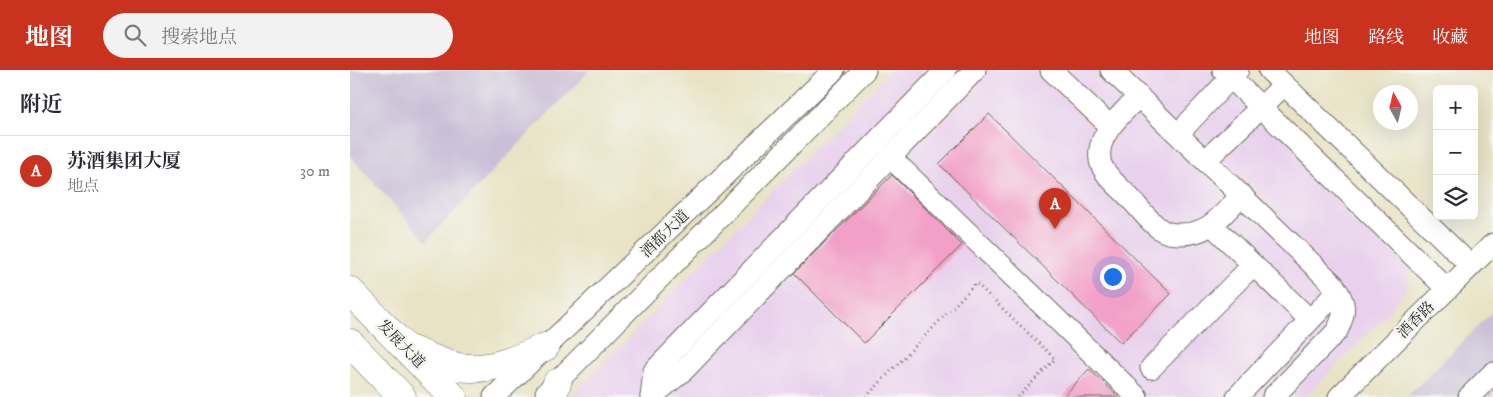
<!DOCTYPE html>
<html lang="zh">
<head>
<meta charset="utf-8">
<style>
  body { margin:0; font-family:"IM FELL DW Pica","Noto Serif SC",serif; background:#f2f2f3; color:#2b2b33 }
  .controls { position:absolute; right:15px; top:15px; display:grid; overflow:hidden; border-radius:8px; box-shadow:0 5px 20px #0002 }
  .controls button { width:45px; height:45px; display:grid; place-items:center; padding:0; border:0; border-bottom:1px solid #e1e1e2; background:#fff; color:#2b2b33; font:25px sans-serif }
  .compass { position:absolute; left:1023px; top:15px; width:45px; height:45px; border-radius:50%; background:#fff; box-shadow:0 5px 20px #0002; rotate:352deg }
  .you { position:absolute; left:762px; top:206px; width:18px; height:18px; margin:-12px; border:4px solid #fff; border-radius:50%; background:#1a73e8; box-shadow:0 0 0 8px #1a73e833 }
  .badge { display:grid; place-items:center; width:32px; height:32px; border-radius:50%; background:#c8321e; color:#fff; font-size:16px; font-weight:700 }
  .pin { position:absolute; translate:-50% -41px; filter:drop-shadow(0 1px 2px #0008) }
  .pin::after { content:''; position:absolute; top:26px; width:18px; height:15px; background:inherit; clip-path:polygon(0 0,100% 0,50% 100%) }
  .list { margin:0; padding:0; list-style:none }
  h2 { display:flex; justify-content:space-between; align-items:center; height:65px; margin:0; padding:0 20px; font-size:21px }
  h2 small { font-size:16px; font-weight:400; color:#7c7c81 }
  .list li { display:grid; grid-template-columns:32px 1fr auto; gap:15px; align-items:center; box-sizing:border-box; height:70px; padding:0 20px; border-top:1px solid #e1e1e2 }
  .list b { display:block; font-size:19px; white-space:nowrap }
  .list p { margin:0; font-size:16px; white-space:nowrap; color:#7c7c81 }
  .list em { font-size:16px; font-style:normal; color:#7c7c81 }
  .icon { flex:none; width:28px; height:28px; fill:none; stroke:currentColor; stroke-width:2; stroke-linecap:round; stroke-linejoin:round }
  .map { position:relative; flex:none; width:1143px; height:327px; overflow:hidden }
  header { display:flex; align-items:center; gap:30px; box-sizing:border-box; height:70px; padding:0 25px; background:#c8321e; color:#fff }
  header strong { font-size:24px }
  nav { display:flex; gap:28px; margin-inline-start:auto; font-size:18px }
  .search { width:350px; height:45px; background:#f2f2f3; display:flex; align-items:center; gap:12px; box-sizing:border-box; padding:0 18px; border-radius:28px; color:#7c7c81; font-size:19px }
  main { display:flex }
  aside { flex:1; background:#fff }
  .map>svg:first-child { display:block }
  .built { fill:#e9d1ed }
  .industrial { fill:#c9bfd7 }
  .building { fill:#f2a0c7 }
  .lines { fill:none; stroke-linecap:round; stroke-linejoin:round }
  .minor-casing { stroke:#6d6b61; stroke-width:23 }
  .major-casing { stroke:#6d6b61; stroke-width:29 }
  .path { stroke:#6d6b61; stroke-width:3; stroke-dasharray:1 4; stroke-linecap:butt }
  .minor { stroke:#fff; stroke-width:21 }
  .major { stroke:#fff; stroke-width:28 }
  .labels { text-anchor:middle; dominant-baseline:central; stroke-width:5; stroke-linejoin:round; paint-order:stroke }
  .street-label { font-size:15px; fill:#2b2b2b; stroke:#f6f6f2 }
</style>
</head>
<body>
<header>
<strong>地图</strong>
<div class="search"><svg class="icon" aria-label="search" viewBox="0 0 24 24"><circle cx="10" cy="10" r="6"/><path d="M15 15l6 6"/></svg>搜索地点</div>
<nav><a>地图</a><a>路线</a><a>收藏</a></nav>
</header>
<main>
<aside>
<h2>附近<small></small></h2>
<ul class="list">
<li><span class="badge">A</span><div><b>苏酒集团大厦</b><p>地点</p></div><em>30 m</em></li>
</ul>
</aside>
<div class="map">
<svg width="1143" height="327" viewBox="0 0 1143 327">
  <rect width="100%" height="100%" fill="#f6f6f2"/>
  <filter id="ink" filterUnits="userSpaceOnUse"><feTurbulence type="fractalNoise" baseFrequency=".02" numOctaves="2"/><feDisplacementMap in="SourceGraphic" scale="10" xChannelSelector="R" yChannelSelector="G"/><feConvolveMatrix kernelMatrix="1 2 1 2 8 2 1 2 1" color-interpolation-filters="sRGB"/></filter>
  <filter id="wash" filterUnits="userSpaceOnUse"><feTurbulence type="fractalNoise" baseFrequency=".0096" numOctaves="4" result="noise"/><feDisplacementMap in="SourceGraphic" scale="20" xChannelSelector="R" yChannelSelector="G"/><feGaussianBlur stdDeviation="1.12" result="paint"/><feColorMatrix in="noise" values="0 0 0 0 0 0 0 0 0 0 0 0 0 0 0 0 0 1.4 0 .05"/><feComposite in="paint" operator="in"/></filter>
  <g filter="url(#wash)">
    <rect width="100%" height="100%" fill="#e8e3c4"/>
    <path class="built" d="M 541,0 L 871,0 L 1060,195 L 1058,215 L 1040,241 L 955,327 L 220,327 Z"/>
    <g class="industrial">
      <path d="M 0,0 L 240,0 L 76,171 L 0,86 Z"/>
      <path d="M 1143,241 L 1143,327 L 1057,327 Z"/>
    </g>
    <g id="blocks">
      <g class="building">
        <path d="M 639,44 L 821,224 L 771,273 L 589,94 Z"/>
        <path d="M 542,105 L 612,175 L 514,273 L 444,203 Z"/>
        <path d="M 739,299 L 769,327 L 713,327 Z"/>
      </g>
    </g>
  </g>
  <g filter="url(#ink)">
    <use href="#blocks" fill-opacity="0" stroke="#6d6b61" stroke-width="1"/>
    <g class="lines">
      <defs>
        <g id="minor">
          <path d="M 701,0 L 760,56"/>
          <path d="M 761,0 L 983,214 L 983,226 L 887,327"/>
          <path d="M 873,0 L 1097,219"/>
          <path d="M 919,0 L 1121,196"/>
          <path d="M 789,26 C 773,43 746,64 750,90 C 752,104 769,116 778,126 C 788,136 798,151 810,159 C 815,163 823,164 829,164 C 860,165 871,145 892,125"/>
          <path d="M 828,64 L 888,0"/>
          <path d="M 540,87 L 787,327"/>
          <path d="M 856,90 L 934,15"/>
          <path d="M 862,155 L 960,250"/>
          <path d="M 801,298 L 903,195"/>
          <path d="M 196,323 L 515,0"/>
          <path d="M 144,327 L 484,0"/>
          <path d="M 301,327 L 334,300 L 625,0"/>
          <path d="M 301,327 L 304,301 L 596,0"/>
          <path d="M 923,327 L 987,261 C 997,240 996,233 983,214"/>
          <path d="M 989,327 L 1143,174"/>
          <path d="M 1119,327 L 1143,303"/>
        </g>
        <g id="major">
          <path d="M 0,221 L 103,327"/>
          <path d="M 0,273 L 52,327"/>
          <path d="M 61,280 C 75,285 95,295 109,297 C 140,302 167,289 195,277"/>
          <path d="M 202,327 L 207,313"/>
        </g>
      </defs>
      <use href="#minor" class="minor-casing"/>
      <use href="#major" class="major-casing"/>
      <path class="path" d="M 516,327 L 626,213 L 705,289 L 668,327"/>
      <use href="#minor" class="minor"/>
      <use href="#major" class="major"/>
    </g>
  </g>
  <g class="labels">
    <g class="street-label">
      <text transform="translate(315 164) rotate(-44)">酒都大道</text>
      <text transform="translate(1066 250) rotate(-45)">酒香路</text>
      <text transform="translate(51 274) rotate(46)">发展大道</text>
    </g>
  </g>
</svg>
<div class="controls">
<button>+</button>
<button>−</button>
<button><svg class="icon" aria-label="layers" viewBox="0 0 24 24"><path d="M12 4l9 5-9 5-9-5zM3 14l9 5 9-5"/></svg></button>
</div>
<svg class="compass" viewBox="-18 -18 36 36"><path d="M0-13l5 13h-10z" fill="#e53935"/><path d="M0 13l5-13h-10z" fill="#7c7c81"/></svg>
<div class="you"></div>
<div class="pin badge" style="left:705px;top:159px">A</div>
</div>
</main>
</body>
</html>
